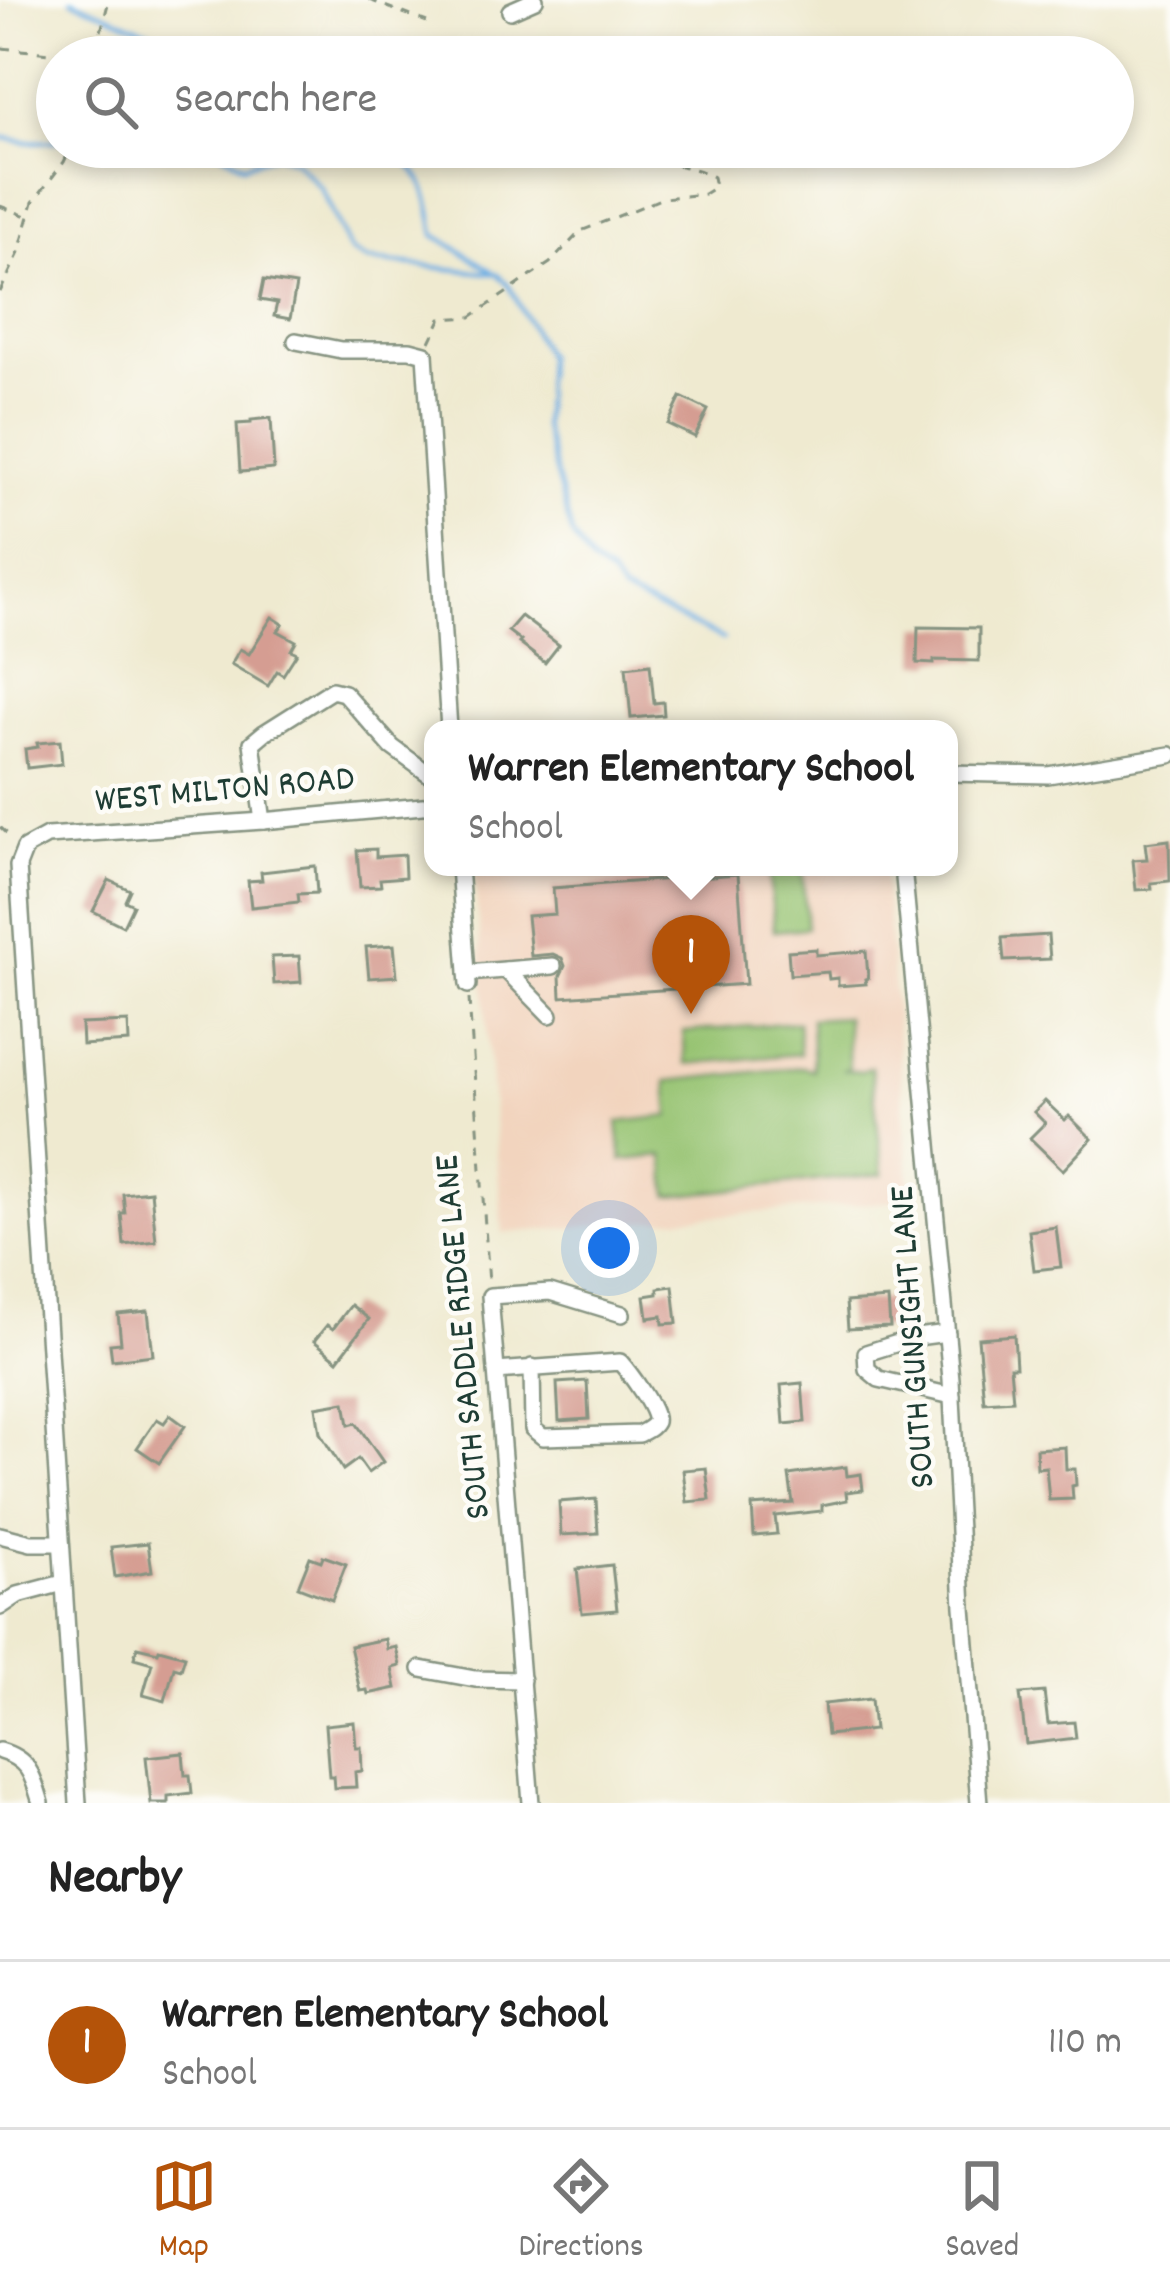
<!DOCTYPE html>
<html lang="en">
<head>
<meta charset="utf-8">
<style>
  body { margin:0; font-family:Dekko,sans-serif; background:#f6f6f6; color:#222 }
  .you { position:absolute; left:609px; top:1248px; width:42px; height:42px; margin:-30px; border:9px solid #fff; border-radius:50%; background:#1a73e8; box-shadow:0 0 0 18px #1a73e833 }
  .badge { display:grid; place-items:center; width:78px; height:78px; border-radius:50%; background:#b45309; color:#fff; font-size:39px; font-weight:700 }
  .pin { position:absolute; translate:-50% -99px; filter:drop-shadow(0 3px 6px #0008) }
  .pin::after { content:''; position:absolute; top:63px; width:42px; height:36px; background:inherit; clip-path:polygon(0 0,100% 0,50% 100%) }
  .popup { position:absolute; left:424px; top:720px; width:534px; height:156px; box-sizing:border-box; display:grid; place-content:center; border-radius:24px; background:#fff; filter:drop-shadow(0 3px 9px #0005); font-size:39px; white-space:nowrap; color:#767676 }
  .popup b { font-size:45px; color:#222 }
  .popup::after { content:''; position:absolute; left:50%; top:100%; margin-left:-24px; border:24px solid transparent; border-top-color:#fff }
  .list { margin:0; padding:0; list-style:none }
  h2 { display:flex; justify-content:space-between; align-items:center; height:156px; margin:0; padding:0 48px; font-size:51px }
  h2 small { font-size:39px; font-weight:400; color:#767676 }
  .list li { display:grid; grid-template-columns:78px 1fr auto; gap:36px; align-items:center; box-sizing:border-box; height:168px; padding:0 48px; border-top:3px solid #e0e0e0 }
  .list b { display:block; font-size:45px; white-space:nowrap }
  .list p { margin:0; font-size:39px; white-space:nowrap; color:#767676 }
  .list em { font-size:39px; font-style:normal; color:#767676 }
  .icon { flex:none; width:66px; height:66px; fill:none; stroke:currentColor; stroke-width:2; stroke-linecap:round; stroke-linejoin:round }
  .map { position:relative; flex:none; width:1170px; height:1803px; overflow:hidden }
  .search { position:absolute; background:#fff; box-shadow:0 6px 18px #0003; left:36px; right:36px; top:36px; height:132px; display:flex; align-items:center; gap:30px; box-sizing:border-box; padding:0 42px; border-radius:66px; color:#767676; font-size:45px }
  .sheet { height:324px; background:#fff }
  nav { display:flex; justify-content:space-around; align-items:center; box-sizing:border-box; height:168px; border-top:3px solid #e0e0e0; background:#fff; font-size:33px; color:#767676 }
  nav a { display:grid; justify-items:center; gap:6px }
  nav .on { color:#b45309 }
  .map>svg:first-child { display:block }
  .built { fill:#f2d4be }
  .green { fill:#96c371; stroke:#5a8052; stroke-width:3 }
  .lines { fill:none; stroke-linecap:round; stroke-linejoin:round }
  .stream { stroke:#70b0e4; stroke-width:4.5 }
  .building { fill:#d59d92 }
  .minor-casing { stroke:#879482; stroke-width:20 }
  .path { stroke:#879482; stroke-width:3; stroke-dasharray:9 9; stroke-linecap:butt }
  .minor { stroke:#fff; stroke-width:15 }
  .labels { text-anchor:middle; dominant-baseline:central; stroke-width:9; stroke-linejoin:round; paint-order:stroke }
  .street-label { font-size:36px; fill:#1f3d34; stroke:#fdfcf7 }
</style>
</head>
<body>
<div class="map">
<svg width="1170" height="1803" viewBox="0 0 1170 1803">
  <rect width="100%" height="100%" fill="#fdfcf7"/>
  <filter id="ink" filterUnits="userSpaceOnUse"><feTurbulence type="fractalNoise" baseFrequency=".00833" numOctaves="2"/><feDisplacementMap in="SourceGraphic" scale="24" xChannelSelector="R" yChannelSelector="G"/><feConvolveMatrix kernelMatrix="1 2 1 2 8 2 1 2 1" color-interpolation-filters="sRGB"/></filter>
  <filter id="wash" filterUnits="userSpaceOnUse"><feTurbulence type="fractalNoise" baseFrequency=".004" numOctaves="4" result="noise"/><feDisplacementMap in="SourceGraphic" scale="48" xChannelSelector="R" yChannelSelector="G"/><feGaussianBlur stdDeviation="2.7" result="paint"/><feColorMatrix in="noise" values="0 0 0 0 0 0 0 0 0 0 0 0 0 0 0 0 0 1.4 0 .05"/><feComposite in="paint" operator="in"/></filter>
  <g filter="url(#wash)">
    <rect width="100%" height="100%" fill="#efead0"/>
    <path class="built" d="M 474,867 L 884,867 L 911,1200 L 503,1233 Z"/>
    <g class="green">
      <path d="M 802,870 L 807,928 L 774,931 L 769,873 Z"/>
      <path d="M 846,1017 L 849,1069 L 842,1070 L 862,1071 L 871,1067 L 883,1174 L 669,1196 L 664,1156 L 622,1160 L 618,1122 L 670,1116 L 667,1081 L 803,1067 L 813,1070 L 811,1019 Z"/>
      <path d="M 798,1022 L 800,1054 L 686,1064 L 683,1032 Z"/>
    </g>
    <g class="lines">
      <g class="stream">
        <path d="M 72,0 L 167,39 L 187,57"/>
        <path d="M 0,137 L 25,142 L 57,141"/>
        <path d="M 213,147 L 244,165 L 276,154 L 295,161 L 321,188 L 350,251 L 367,260 L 497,274 L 508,284 L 546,355 L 543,425 L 572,535 L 591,563 L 611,576 L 622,592 L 723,639"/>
        <path d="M 385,147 C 425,169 428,193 435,235 L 492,271"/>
      </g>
    </g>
    <g id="blocks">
      <g class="building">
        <path d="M 264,280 L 296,285 L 290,319 L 274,316 L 277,303 L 260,300 Z"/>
        <path d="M 681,397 L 708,410 L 695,437 L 668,424 Z"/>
        <path d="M 271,418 L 274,469 L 240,472 L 237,424 L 251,423 L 251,420 Z"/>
        <path d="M 521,616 L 559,645 L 545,663 L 519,643 L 521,641 L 508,631 Z"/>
        <path d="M 272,617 L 283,624 L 278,631 L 296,641 L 291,650 L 297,653 L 283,675 L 277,671 L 268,686 L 231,664 L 240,649 L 249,654 Z"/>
        <path d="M 918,627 L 979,628 L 979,661 L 934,660 L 934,664 L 917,663 Z"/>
        <path d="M 650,664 L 654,703 L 663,702 L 664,715 L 631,718 L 626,667 Z"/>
        <path d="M 60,741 L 62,764 L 27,768 L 25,749 L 38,747 L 37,743 Z"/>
        <path d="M 1169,840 L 1170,881 L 1151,883 L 1152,889 L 1136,890 L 1133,860 L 1147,859 L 1145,843 Z"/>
        <path d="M 376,849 L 376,857 L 404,855 L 405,877 L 380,879 L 381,886 L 360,887 L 357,850 Z"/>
        <path d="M 315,866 L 317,893 L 298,894 L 299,902 L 251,907 L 248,881 L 262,880 L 261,872 Z"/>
        <path d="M 738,874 L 746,984 L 561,997 L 560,976 L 565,966 L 562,958 L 553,954 L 531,956 L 527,916 L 555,914 L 553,888 Z"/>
        <path d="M 109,880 L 130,890 L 125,901 L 133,905 L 123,926 L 93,911 Z"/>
        <path d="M 1048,935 L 1050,959 L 1004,961 L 1002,938 Z"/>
        <path d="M 394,945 L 397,976 L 369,978 L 366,947 Z"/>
        <path d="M 816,949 L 816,955 L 866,951 L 868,978 L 865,979 L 866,984 L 838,986 L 838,978 L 829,979 L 828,972 L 790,975 L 788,951 Z"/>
        <path d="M 299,956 L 301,982 L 274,984 L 272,957 Z"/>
        <path d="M 128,1022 L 129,1042 L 82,1045 L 81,1024 Z"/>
        <path d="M 1045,1101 L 1065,1120 L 1069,1116 L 1092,1139 L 1063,1170 L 1030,1138 L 1045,1123 L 1034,1112 Z"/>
        <path d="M 151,1191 L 156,1241 L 124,1245 L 121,1213 L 125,1213 L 123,1194 Z"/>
        <path d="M 1056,1227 L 1061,1267 L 1034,1270 L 1029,1231 Z"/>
        <path d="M 673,1286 L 677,1323 L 663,1324 L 662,1316 L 648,1318 L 645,1296 L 658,1294 L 658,1288 Z"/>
        <path d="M 888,1299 L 890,1327 L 848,1329 L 846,1302 Z"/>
        <path d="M 351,1305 L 369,1319 L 338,1360 L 314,1341 L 327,1325 L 333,1329 Z"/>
        <path d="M 148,1311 L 153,1355 L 112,1360 L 110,1344 L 121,1343 L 118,1314 Z"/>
        <path d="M 1014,1335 L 1016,1367 L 1010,1367 L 1013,1400 L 984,1402 L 978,1338 Z"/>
        <path d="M 587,1381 L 589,1419 L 559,1421 L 557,1383 Z"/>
        <path d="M 802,1383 L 805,1422 L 784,1424 L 781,1385 Z"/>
        <path d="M 345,1402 L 349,1425 L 356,1423 L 383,1462 L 368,1473 L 358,1459 L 343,1470 L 320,1433 L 316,1407 Z"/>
        <path d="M 170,1415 L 185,1426 L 159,1463 L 137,1448 L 157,1419 L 164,1423 Z"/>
        <path d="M 1065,1447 L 1066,1469 L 1075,1469 L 1076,1485 L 1072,1486 L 1073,1499 L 1049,1500 L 1046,1467 L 1037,1468 L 1036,1449 Z"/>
        <path d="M 846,1467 L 847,1476 L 861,1474 L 863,1490 L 846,1492 L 847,1500 L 822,1505 L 822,1511 L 775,1516 L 777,1534 L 754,1536 L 752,1506 L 793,1503 L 789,1475 Z"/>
        <path d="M 706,1468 L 710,1500 L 687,1502 L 683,1470 Z"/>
        <path d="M 596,1499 L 598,1533 L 561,1535 L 559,1502 Z"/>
        <path d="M 148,1543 L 152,1571 L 115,1577 L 111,1547 Z"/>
        <path d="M 323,1556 L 346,1564 L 332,1600 L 298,1587 L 310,1557 L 321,1561 Z"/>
        <path d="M 612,1565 L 617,1610 L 582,1613 L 577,1569 Z"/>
        <path d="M 385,1639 L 387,1649 L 396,1647 L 400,1666 L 392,1668 L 396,1688 L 368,1694 L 367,1690 L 360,1691 L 350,1646 Z"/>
        <path d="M 137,1647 L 158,1652 L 159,1649 L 185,1656 L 181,1669 L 174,1667 L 165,1701 L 143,1695 L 152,1663 L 134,1658 Z"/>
        <path d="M 1044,1692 L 1048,1724 L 1074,1722 L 1076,1738 L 1026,1744 L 1020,1694 Z"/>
        <path d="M 871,1699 L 874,1730 L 827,1735 L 824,1704 Z"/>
        <path d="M 354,1722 L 356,1747 L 361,1747 L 362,1771 L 355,1772 L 356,1787 L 334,1788 L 333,1776 L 329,1776 L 325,1725 Z"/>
        <path d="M 183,1753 L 185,1775 L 190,1775 L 192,1793 L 168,1796 L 168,1803 L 151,1803 L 146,1757 Z"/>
      </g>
    </g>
  </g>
  <g filter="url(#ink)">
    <use href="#blocks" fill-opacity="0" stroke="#879482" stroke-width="3"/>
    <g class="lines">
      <defs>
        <g id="minor">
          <path d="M 510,11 L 535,0"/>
          <path d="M 296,341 L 341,350 L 410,350 L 425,354 L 449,729"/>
          <path d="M 949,773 L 1048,775 L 1170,755"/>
          <path d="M 263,821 L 252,743 L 264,733 L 332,690 L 344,693 L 392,747 L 433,777"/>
          <path d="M 459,867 L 468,985"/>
          <path d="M 903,867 L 951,1379 L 963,1607 L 979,1803"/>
          <path d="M 506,970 L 550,1015"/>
          <path d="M 467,973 L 553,966"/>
          <path d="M 947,1333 L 917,1337 L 866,1353 L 867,1369 L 879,1379 L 952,1396"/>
          <path d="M 496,1371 L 620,1362 C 628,1371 659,1412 655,1422 C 652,1428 645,1431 639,1434 L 543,1437 L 533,1429 L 532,1367"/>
          <path d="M 0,1535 L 31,1543 L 61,1543"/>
          <path d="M 0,1607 L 18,1595 L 63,1583"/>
          <path d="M 421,1669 L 475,1679 L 522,1680"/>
          <path d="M 0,1751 C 29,1759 33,1776 41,1803"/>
          <path d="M 78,1803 L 18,866 L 25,848 L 47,836 L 263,821 L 433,805"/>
          <path d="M 531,1803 L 490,1296 L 550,1292 L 622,1314"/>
        </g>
      </defs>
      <use href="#minor" class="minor-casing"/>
      <g class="path">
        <path d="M 369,0 L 427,22"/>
        <path d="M 2,48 L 59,54 L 99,39 L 109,0"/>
        <path d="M 0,206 L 26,216"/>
        <path d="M 0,292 L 18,255 L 33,202 L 64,162 L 71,147"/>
        <path d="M 430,342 L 441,319 L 471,317 L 550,263 L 581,231 L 663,198 L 704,194 L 715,187 L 713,177 C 688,162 655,168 632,147"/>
        <path d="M 0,827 L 12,838"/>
        <path d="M 469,999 L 489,1283"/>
      </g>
      <use href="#minor" class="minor"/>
    </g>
  </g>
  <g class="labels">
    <g class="street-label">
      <text transform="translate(225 792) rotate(-5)">WEST MILTON ROAD</text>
      <text transform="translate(465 1337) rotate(-95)">SOUTH SADDLE RIDGE LANE</text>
      <text transform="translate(915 1337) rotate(-94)">SOUTH GUNSIGHT LANE</text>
    </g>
  </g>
</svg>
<div class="you"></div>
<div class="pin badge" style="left:691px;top:1014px">1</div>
<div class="popup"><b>Warren Elementary School</b>School</div>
<div class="search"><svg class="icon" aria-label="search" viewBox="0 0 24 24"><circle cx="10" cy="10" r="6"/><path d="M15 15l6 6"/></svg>Search here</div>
</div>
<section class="sheet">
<h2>Nearby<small></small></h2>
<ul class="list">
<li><span class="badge">1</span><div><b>Warren Elementary School</b><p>School</p></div><em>110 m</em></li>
</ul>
</section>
<nav>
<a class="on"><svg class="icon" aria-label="map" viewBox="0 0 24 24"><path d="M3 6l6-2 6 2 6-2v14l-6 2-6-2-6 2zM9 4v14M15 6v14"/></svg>Map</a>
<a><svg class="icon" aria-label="directions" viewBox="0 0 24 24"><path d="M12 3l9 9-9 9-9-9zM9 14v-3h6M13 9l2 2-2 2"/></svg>Directions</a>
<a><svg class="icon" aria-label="saved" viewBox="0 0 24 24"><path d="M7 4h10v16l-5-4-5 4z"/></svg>Saved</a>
</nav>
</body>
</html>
